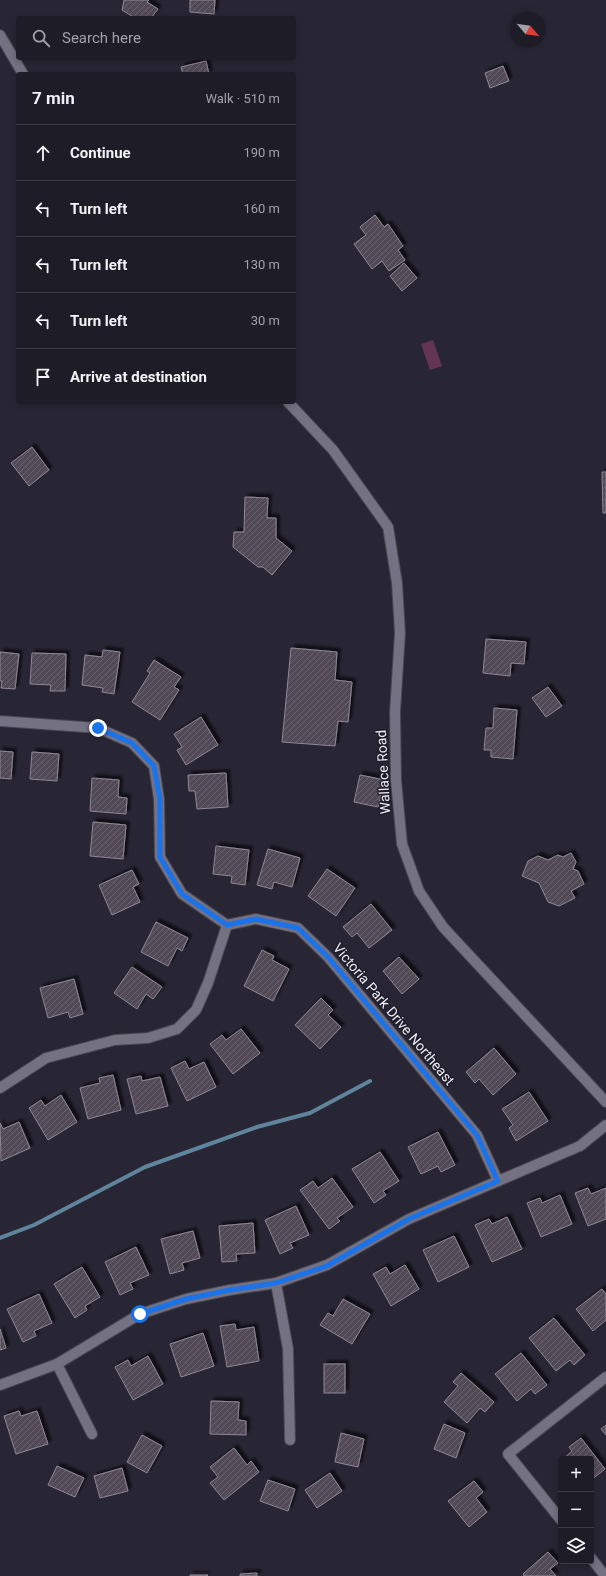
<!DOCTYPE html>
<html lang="en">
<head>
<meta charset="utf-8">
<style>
  body { margin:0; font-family:Roboto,sans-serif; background:#26252f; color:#f1f3f6 }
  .controls { position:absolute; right:12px; bottom:12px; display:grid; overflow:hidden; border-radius:4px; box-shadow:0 2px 6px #0003 }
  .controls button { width:36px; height:36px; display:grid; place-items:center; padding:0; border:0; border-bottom:1px solid #3c3a44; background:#1e1c27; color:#f1f3f6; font:20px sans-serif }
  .compass { position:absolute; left:510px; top:12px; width:36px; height:36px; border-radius:50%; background:#1e1c27; box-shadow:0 2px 6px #0003; rotate:119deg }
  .stop { position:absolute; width:12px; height:12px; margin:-9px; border:3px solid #1a73e8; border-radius:50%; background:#fff }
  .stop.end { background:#1a73e8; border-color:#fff; box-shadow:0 1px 4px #0008 }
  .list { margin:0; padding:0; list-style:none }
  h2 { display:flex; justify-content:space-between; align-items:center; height:52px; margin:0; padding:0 16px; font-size:17px }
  h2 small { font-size:13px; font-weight:400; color:#a1a1a7 }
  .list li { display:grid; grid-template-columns:26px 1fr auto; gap:12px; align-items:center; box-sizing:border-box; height:56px; padding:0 16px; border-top:1px solid #3c3a44 }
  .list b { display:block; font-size:15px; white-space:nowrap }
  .list em { font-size:13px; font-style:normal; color:#a1a1a7 }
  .icon { flex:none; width:22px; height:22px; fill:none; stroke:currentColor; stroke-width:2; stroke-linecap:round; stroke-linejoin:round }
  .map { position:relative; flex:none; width:606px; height:1576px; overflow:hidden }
  .search { position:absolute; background:#1e1c27; box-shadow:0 2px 6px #0003; left:16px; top:16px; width:280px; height:44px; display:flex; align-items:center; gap:10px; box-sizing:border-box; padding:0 14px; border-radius:4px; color:#a1a1a7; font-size:15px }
  .panel { position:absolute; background:#1e1c27; box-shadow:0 2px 6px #0003; left:16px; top:72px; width:280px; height:332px; border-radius:4px }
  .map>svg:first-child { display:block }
  .green { fill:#643455 }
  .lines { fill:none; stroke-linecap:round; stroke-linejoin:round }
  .stream { stroke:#5f849c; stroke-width:4 }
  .building { fill:url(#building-hatch); stroke:#918796; filter:url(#shadow) }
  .minor-casing { stroke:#46444f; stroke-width:12 }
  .minor { stroke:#737182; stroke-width:10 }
  .route { stroke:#1a73e8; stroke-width:5 }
  .labels { text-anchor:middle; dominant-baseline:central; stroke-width:3; stroke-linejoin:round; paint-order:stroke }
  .street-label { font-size:14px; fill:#ecebf4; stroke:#1e1d2a }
</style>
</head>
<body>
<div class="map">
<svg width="606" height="1576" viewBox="0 0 606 1576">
  <defs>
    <pattern id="building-hatch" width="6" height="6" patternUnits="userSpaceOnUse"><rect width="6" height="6" fill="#514855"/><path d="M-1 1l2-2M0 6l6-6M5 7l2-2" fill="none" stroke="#6a636e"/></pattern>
    <filter id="shadow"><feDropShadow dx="3.5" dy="-3.5" stdDeviation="1" flood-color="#0009"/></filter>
  </defs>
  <rect width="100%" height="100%" fill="#282634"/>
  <path class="green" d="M 433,340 L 442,366 L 430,370 L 421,344 Z"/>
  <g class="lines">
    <path class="stream" d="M 0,1238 L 34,1225 L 145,1167 L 257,1127 L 310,1113 L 370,1081"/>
  </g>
  <g class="building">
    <path d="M 124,0 L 149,0 L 147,2 L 158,9 L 151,18 L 135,18 L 122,10 Z"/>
    <path d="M 190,0 L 215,0 L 214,14 L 190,12 Z"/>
    <path d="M 206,61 L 209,74 L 183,74 L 181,67 Z"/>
    <path d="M 503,66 L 509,81 L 490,88 L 485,73 Z"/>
    <path d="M 375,215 L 384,227 L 388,224 L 403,246 L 398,250 L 405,260 L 389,271 L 382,261 L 372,269 L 354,244 L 366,235 L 360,227 Z"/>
    <path d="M 404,263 L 417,278 L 402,291 L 390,276 Z"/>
    <path d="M 32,447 L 49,470 L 29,486 L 11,463 Z"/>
    <path d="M 602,472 L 606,472 L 606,513 L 603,513 Z"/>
    <path d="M 245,497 L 268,498 L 267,518 L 276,518 L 276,538 L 292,551 L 272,575 L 263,567 L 258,567 L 233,547 L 234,532 L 244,532 Z"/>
    <path d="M 486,639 L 526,642 L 524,664 L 511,663 L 510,676 L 483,673 Z"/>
    <path d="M 291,648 L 337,652 L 335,680 L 352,682 L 348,722 L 338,721 L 335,746 L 282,742 Z"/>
    <path d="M 103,650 L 120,652 L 114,694 L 102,692 L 103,688 L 82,685 L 85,655 L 102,657 Z"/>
    <path d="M 0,652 L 19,654 L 15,689 L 1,688 L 2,681 L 0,681 Z"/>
    <path d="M 32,653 L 66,654 L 65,691 L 50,691 L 51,685 L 30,684 Z"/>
    <path d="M 154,660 L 181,677 L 174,687 L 179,690 L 160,720 L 132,702 L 150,673 L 147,671 Z"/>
    <path d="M 548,687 L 562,706 L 546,717 L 532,698 Z"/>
    <path d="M 494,708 L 517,710 L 513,759 L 491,757 L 491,750 L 484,750 L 486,728 L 493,728 Z"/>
    <path d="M 201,717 L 218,745 L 186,765 L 177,750 L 182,747 L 174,734 Z"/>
    <path d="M 0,751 L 13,752 L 11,779 L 0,778 Z"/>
    <path d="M 32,752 L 59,754 L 57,781 L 30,779 Z"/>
    <path d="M 226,773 L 228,807 L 197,809 L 195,791 L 189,791 L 188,775 Z"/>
    <path d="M 360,775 L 385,780 L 378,807 L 354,802 Z"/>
    <path d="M 92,778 L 119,780 L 118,797 L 127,798 L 126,814 L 90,811 Z"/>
    <path d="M 93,822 L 126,825 L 123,859 L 90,856 Z"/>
    <path d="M 216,846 L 249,850 L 245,885 L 231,883 L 232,876 L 213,874 Z"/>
    <path d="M 268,849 L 300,858 L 292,887 L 274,882 L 272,889 L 257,885 Z"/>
    <path d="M 571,853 L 576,862 L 573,869 L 578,871 L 584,884 L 571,891 L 575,898 L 559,906 L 548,902 L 539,883 L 522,876 L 528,861 L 538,856 L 548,860 L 558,855 L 563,857 Z"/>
    <path d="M 327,869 L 355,888 L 336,916 L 308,896 Z"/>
    <path d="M 132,870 L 139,884 L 133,887 L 140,902 L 112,915 L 99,885 Z"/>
    <path d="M 371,904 L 392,930 L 369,948 L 357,933 L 352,937 L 343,927 Z"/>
    <path d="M 156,922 L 188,938 L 182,951 L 177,948 L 168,966 L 141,952 Z"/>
    <path d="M 262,950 L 274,956 L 272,960 L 289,969 L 273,1001 L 244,986 Z"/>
    <path d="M 399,957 L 419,979 L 402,994 L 383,971 Z"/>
    <path d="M 132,967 L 162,987 L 153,999 L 146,994 L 137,1009 L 114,993 Z"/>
    <path d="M 74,979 L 83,1014 L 70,1018 L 68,1012 L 48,1018 L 40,988 Z"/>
    <path d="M 321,998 L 333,1010 L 328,1015 L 341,1027 L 320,1049 L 295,1025 Z"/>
    <path d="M 241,1029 L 260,1053 L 233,1074 L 210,1044 L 222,1035 L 226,1040 Z"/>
    <path d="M 494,1048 L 516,1074 L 493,1095 L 479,1079 L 475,1083 L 466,1072 Z"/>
    <path d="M 185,1061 L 189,1069 L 204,1062 L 216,1087 L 187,1101 L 171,1068 Z"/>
    <path d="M 113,1075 L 121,1110 L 88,1119 L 80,1088 L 100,1083 L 99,1078 Z"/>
    <path d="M 141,1076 L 142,1081 L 160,1077 L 168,1106 L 136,1114 L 127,1079 Z"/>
    <path d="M 529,1092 L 548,1121 L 516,1141 L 509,1128 L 513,1125 L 502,1109 Z"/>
    <path d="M 61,1095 L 77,1122 L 48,1140 L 29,1108 L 41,1100 L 45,1106 Z"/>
    <path d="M 19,1122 L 30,1148 L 1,1161 L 0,1123 L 3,1129 Z"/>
    <path d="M 438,1132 L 455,1165 L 441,1172 L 438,1166 L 421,1174 L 408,1147 Z"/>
    <path d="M 380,1152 L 399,1181 L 383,1191 L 386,1195 L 374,1203 L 352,1169 Z"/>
    <path d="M 332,1178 L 353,1207 L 337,1218 L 340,1221 L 329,1229 L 300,1190 L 313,1181 L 318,1188 Z"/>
    <path d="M 588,1188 L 591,1194 L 606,1188 L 606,1219 L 588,1226 L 575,1193 Z"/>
    <path d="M 560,1195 L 572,1224 L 541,1237 L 527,1203 L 540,1198 L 542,1203 Z"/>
    <path d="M 296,1206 L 309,1235 L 290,1243 L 293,1248 L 280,1254 L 265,1220 Z"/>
    <path d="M 507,1217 L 522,1249 L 492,1262 L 475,1225 L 489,1219 L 492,1224 Z"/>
    <path d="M 253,1223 L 255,1253 L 236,1254 L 237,1261 L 222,1262 L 219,1226 Z"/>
    <path d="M 193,1231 L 200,1258 L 182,1263 L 184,1270 L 170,1274 L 161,1239 Z"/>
    <path d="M 454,1236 L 469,1267 L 438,1282 L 423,1250 Z"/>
    <path d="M 136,1247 L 149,1275 L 130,1283 L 133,1289 L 120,1295 L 105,1262 Z"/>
    <path d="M 405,1265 L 419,1289 L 391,1306 L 373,1274 L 386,1267 L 390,1274 Z"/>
    <path d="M 82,1267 L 100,1297 L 85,1306 L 87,1310 L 75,1318 L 54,1284 Z"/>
    <path d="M 602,1289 L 606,1294 L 606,1320 L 593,1331 L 576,1309 Z"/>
    <path d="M 39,1294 L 52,1323 L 34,1331 L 36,1336 L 23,1342 L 7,1309 Z"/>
    <path d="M 343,1299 L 370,1314 L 352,1344 L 320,1325 L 328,1313 L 333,1316 Z"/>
    <path d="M 554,1318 L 585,1355 L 574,1365 L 570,1360 L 556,1371 L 529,1338 Z"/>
    <path d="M 235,1324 L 236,1330 L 254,1327 L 259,1361 L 227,1367 L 220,1326 Z"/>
    <path d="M 0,1329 L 6,1348 L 0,1350 Z"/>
    <path d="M 203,1333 L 214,1366 L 181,1377 L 170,1344 Z"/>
    <path d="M 521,1353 L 547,1385 L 535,1394 L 531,1389 L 517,1401 L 495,1374 Z"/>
    <path d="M 148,1356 L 163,1384 L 133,1400 L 115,1367 L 128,1360 L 131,1366 Z"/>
    <rect x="324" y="1364" width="21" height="29"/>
    <path d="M 461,1373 L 494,1402 L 485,1412 L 480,1408 L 467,1423 L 444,1402 L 458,1386 L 453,1382 Z"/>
    <path d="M 211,1401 L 239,1402 L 238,1420 L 246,1421 L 246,1435 L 210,1434 Z"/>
    <path d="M 19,1411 L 21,1416 L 37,1411 L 48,1444 L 16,1454 L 4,1416 Z"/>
    <path d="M 444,1424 L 465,1433 L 456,1458 L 434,1449 Z"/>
    <path d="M 606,1425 L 606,1435 L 601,1429 Z"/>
    <path d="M 341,1433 L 364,1439 L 358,1467 L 335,1462 Z"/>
    <path d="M 142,1435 L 162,1446 L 147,1473 L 127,1462 Z"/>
    <path d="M 581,1438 L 605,1469 L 591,1480 L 591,1459 L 563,1459 L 572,1451 L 569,1447 Z"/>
    <path d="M 234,1448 L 247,1465 L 251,1461 L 259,1472 L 224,1500 L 210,1483 L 218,1477 L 210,1467 Z"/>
    <path d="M 57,1466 L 84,1478 L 75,1497 L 48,1485 Z"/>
    <path d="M 122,1468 L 128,1491 L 100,1498 L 94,1476 Z"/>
    <path d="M 330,1473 L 342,1491 L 317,1508 L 305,1490 Z"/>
    <path d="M 268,1480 L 295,1489 L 288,1511 L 260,1501 Z"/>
    <path d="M 474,1481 L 483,1492 L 476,1498 L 487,1512 L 469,1527 L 448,1501 Z"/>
    <path d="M 548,1552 L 558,1563 L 550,1569 L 556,1576 L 524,1576 L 523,1574 Z"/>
    <path d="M 257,1573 L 257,1576 L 240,1576 L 240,1574 Z"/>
    <path d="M 190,1575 L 208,1575 L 207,1576 L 190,1576 Z"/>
  </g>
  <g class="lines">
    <defs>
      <g id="minor">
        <path d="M 0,35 L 23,74"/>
        <path d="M 288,402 L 333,450 L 388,527 L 397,583 L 400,633 L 395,712 L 396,780 L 402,844 L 419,891 L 443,927 L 606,1102"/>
        <path d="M 0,721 L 98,728 L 132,743 L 154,766 L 159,799 L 160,857 L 182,894 L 227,925 L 256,919 L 298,928 L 328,957 L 477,1135 L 498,1181"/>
        <path d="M 0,1088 L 46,1058 L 115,1040 L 148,1038 L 177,1029 L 196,1010 L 208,983 L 227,925"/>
        <path d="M 276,1283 L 288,1349 L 290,1440"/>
        <path d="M 57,1364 L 92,1434"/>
        <path d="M 0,1385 L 57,1364 L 140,1314 L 186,1299 L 230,1290 L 276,1283 L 327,1265 L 409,1219 L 580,1146 L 606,1125"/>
        <path d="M 561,1520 L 508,1454 L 606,1377"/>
        <path d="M 591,1558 L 605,1576"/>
      </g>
    </defs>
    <use href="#minor" class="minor-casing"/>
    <use href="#minor" class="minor"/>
  </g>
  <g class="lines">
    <path class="route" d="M 98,728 L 132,743 L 154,766 L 160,799 L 160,857 L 182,894 L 227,925 L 256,919 L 298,928 L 328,957 L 477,1135 L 498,1181 L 409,1219 L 327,1266 L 276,1283 L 230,1290 L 186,1299 L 140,1314"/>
  </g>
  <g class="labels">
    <g class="street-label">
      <text transform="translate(383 772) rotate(-93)">Wallace Road</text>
      <text transform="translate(394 1014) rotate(50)">Victoria Park Drive Northeast</text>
    </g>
  </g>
</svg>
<div class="controls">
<button>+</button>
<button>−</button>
<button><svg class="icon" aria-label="layers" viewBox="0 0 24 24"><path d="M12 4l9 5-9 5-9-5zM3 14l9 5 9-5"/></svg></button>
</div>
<svg class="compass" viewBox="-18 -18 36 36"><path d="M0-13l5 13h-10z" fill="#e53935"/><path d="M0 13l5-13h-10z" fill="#a1a1a7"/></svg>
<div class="stop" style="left:140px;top:1314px"></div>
<div class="stop end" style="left:98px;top:728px"></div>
<div class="search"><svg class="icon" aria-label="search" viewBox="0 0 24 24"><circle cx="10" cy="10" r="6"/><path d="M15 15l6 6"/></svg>Search here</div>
<section class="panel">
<h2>7 min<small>Walk · 510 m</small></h2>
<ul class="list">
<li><svg class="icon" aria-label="ahead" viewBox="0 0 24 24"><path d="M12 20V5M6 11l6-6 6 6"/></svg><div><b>Continue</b></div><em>190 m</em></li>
<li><svg class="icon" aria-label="left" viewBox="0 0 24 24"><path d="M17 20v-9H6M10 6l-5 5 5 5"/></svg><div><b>Turn left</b></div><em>160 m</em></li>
<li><svg class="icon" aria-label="left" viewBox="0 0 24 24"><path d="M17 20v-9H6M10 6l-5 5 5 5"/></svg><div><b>Turn left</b></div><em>130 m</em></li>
<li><svg class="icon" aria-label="left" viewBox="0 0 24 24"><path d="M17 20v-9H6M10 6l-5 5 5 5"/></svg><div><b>Turn left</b></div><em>30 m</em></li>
<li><svg class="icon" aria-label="arrive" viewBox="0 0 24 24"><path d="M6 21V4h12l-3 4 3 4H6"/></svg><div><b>Arrive at destination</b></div></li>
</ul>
</section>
</div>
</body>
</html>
